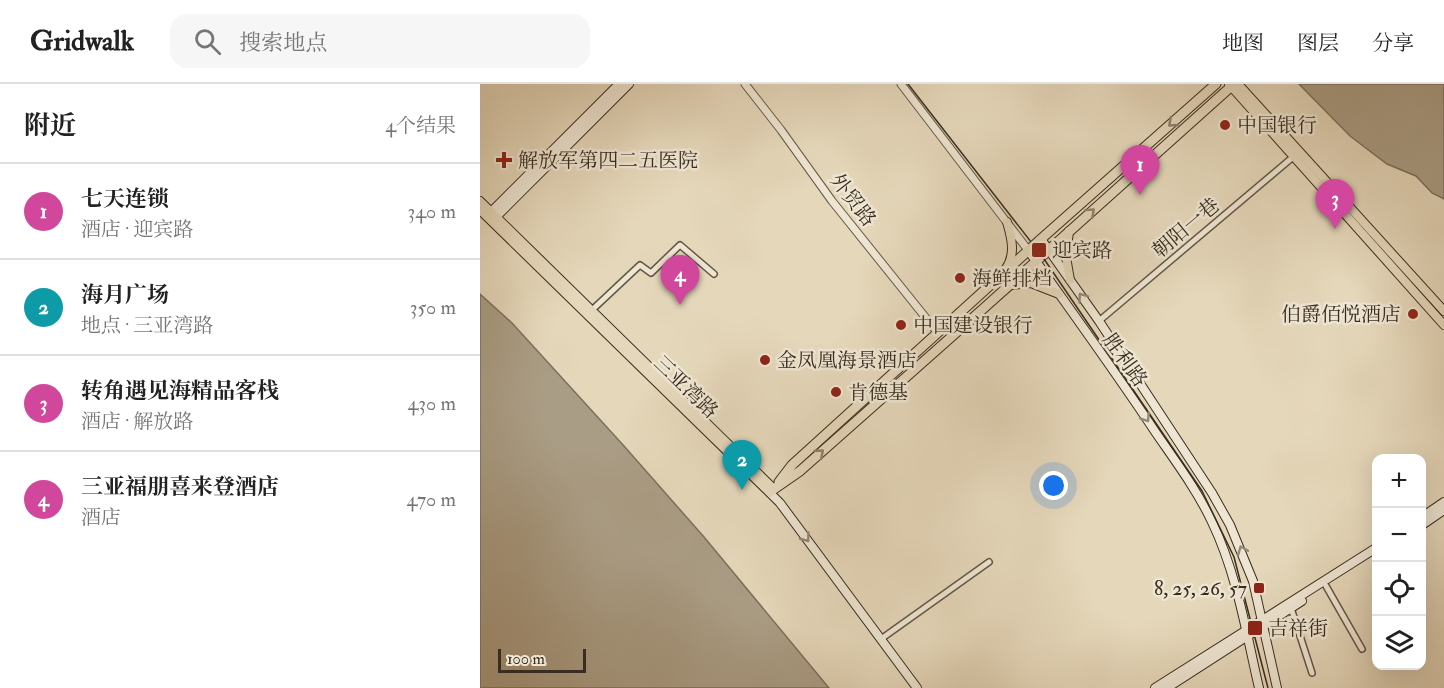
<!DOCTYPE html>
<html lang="zh">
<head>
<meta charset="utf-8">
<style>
  body { margin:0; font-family:"IM FELL Double Pica","Noto Serif SC",serif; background:#f6f6f6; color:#222 }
  .controls { position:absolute; right:18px; bottom:18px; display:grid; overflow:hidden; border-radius:12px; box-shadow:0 6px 24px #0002 }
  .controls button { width:54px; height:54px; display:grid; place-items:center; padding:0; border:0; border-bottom:2px solid #e0e0e0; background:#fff; color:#222; font:30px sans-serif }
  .scale { position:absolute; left:18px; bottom:15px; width:88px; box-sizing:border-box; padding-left:6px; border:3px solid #382d1f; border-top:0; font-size:16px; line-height:21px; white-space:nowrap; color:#382d1f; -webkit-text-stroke:4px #eee5d2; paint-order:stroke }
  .you { position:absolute; left:574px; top:402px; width:21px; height:21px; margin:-15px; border:4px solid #fff; border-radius:50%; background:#1a73e8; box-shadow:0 0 0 9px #1a73e833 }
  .badge { display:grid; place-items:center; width:39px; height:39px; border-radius:50%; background:#8f2418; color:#fff; font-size:20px; font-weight:700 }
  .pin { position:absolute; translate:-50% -50px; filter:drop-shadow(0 2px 3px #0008) }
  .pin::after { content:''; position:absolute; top:32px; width:21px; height:18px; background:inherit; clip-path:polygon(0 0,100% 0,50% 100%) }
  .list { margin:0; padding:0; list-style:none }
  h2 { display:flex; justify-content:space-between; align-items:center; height:78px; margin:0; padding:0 24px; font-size:26px }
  h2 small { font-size:20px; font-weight:400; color:#767676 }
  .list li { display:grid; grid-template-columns:39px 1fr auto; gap:18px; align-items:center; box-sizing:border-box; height:96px; padding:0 24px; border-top:2px solid #e0e0e0 }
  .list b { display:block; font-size:22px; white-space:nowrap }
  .list p { margin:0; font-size:20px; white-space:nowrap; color:#767676 }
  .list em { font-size:20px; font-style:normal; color:#767676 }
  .icon { flex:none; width:33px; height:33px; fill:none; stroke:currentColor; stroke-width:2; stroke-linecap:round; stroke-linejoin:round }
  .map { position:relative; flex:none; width:964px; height:604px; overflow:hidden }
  header { display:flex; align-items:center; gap:36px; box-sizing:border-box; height:84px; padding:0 30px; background:#fff; border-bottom:2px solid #e0e0e0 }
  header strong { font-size:28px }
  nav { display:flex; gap:33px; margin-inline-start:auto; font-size:21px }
  .search { width:420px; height:54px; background:#f6f6f6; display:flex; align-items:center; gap:15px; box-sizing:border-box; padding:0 21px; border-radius:18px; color:#767676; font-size:22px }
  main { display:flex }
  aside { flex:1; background:#fff }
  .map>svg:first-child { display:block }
  .water { fill:#aa9d85; stroke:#7c705c; stroke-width:1.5 }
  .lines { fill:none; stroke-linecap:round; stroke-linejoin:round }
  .minor-casing { stroke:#635846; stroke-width:8 }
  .tertiary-casing { stroke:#635846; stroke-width:9 }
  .secondary-casing { stroke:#382d1f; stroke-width:10 }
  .primary-casing { stroke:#382d1f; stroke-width:10 }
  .trunk-casing { stroke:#382d1f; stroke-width:11 }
  .minor { stroke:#eee5d2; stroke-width:5 }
  .tertiary { stroke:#eee5d2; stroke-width:7 }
  .secondary { stroke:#eee5d2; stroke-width:8 }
  .primary { stroke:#e5d7ba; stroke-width:8 }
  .trunk { stroke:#e5d7ba; stroke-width:9 }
  .tram { stroke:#382d1f; stroke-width:1.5 }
  .oneway { stroke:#8e826c }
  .oneway2 { stroke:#938978 }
  .poi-dot { fill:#8f2418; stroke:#eee5d2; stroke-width:2 }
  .labels { text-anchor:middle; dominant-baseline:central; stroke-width:5; stroke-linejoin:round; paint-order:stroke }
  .poi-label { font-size:20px; fill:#382d1f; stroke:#eee5d2; text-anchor:start }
  .street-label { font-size:20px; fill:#382d1f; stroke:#eee5d2 }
</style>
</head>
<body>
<header>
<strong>Gridwalk</strong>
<div class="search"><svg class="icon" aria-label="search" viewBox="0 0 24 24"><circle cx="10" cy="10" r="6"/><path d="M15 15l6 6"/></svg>搜索地点</div>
<nav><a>地图</a><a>图层</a><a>分享</a></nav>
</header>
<main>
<aside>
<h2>附近<small>4个结果</small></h2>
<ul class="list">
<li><span class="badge" style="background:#d1479c">1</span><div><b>七天连锁</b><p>酒店 · 迎宾路</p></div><em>340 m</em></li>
<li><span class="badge" style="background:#0f9aa8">2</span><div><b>海月广场</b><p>地点 · 三亚湾路</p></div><em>350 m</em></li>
<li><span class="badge" style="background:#d1479c">3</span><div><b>转角遇见海精品客栈</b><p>酒店 · 解放路</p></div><em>430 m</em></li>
<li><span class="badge" style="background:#d1479c">4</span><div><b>三亚福朋喜来登酒店</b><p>酒店</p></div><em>470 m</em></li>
</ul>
</aside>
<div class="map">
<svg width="964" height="604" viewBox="0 0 964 604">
  <rect width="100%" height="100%" fill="#e5d7ba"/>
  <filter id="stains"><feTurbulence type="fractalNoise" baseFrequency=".00333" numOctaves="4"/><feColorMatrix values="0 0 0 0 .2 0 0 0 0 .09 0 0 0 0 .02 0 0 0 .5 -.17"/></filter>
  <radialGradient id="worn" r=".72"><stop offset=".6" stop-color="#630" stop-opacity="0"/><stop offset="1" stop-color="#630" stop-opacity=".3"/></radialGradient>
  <g class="water">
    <path d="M 819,0 L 964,0 L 964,115 L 952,109 L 936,92 L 907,80 L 870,52 Z"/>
    <path d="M 0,210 L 32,239 L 144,362 L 224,453 L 349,604 L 0,604 Z"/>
  </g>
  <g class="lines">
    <defs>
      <g id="minor">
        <path d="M 112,226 L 160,181 L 171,189 L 200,161 L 234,190"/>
        <path d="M 619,237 L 813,73"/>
        <path d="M 846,502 L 882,565"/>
        <path d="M 811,524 L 832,589"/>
        <path d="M 401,555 L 509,478"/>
      </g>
      <g id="tertiary">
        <path d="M 265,0 L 301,46 L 352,117 L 458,249"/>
        <path d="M 421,0 L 548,166"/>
      </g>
      <g id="secondary">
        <path d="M 9,130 L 139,0"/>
        <path d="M 12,137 L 149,0"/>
        <path d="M 561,155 L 619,237 L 732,409 L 750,441 L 773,497 L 797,604"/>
        <path d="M 548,166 C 591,227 635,287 676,349 C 696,378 717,406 732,438 C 757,490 766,548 779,604"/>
        <path d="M 290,409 L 300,419 L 437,604"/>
        <path d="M 942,433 L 964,418"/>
        <path d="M 942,441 L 964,426"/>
        <path d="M 675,604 L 896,464"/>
        <path d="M 687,604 L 822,517"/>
      </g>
      <g id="primary">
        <path d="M 749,0 L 964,241"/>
        <path d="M 758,0 L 964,227"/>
        <path d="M 0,117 L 294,405 L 290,409 L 0,126"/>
        <path d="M 589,147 L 586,173 L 590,196"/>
        <path d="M 525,186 C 536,171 532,155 527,138"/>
        <path d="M 531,201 L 551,199 L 579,210"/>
      </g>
      <g id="trunk">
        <path d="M 299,398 L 312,381 L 561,155 L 736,0"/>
        <path d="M 294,405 L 320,387 L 504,224 L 754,0"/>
      </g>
    </defs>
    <use href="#minor" class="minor-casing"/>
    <use href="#tertiary" class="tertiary-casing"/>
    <use href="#secondary" class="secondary-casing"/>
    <use href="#primary" class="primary-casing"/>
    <use href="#trunk" class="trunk-casing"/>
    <use href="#minor" class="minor"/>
    <use href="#tertiary" class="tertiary"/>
    <use href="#secondary" class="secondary"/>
    <use href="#primary" class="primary"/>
    <use href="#trunk" class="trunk"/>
    <path class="tram" d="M 428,0 L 562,172 L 722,407 L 754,473 L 788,604"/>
  </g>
  <defs><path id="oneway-chevron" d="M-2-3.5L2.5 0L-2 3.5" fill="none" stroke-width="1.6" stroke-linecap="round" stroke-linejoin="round" transform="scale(1.5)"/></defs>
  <g class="oneway">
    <use href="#oneway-chevron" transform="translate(692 39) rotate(139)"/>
    <use href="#oneway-chevron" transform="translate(611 128) rotate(-42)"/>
    <use href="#oneway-chevron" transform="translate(340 369) rotate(-41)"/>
  </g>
  <g class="oneway2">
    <use href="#oneway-chevron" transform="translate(602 213) rotate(-125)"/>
    <use href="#oneway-chevron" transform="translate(666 334) rotate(56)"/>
    <use href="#oneway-chevron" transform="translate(326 454) rotate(53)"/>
    <use href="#oneway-chevron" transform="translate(762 466) rotate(-112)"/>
  </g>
  <g class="poi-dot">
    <circle cx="745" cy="41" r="6"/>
    <path d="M21 67h6v6h6v6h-6v6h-6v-6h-6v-6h6z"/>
    <rect x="551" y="158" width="16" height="16" rx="3"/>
    <circle cx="480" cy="194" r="6"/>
    <circle cx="933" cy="230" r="6"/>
    <circle cx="421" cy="241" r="6"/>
    <circle cx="285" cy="276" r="6"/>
    <circle cx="356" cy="308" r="6"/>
    <rect x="773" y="498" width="12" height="12" rx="3"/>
    <rect x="767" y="536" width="16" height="16" rx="3"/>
  </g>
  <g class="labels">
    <g class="poi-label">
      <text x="757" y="41">中国银行</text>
      <text x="38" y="76">解放军第四二五医院</text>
      <text x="572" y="166">迎宾路</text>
      <text x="492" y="194">海鲜排档</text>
      <text x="921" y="230" text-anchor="end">伯爵佰悦酒店</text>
      <text x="433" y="241">中国建设银行</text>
      <text x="297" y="276">金凤凰海景酒店</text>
      <text x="368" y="308">肯德基</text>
      <text x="767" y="504" text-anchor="end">8, 25, 26, 57</text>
      <text x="788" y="544">吉祥街</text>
    </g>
    <g class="street-label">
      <text transform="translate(373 116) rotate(52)">外贸路</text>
      <text transform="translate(706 144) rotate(-40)">朝阳一巷</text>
      <text transform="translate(645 276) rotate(54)">胜利路</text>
      <text transform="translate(206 303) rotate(44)">三亚湾路</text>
    </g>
  </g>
  <rect width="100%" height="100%" filter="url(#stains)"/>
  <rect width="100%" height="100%" fill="url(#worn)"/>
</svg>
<div class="controls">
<button>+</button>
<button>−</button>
<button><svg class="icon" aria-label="locate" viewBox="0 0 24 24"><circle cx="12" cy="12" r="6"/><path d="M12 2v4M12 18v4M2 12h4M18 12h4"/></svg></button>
<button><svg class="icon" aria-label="layers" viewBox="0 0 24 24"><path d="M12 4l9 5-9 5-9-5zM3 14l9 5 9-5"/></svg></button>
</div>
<div class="scale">100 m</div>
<div class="you"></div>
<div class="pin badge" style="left:660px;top:111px;background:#d1479c">1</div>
<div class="pin badge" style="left:262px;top:406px;background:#0f9aa8">2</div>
<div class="pin badge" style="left:855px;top:145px;background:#d1479c">3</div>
<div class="pin badge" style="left:200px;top:221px;background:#d1479c">4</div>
</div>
</main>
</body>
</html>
